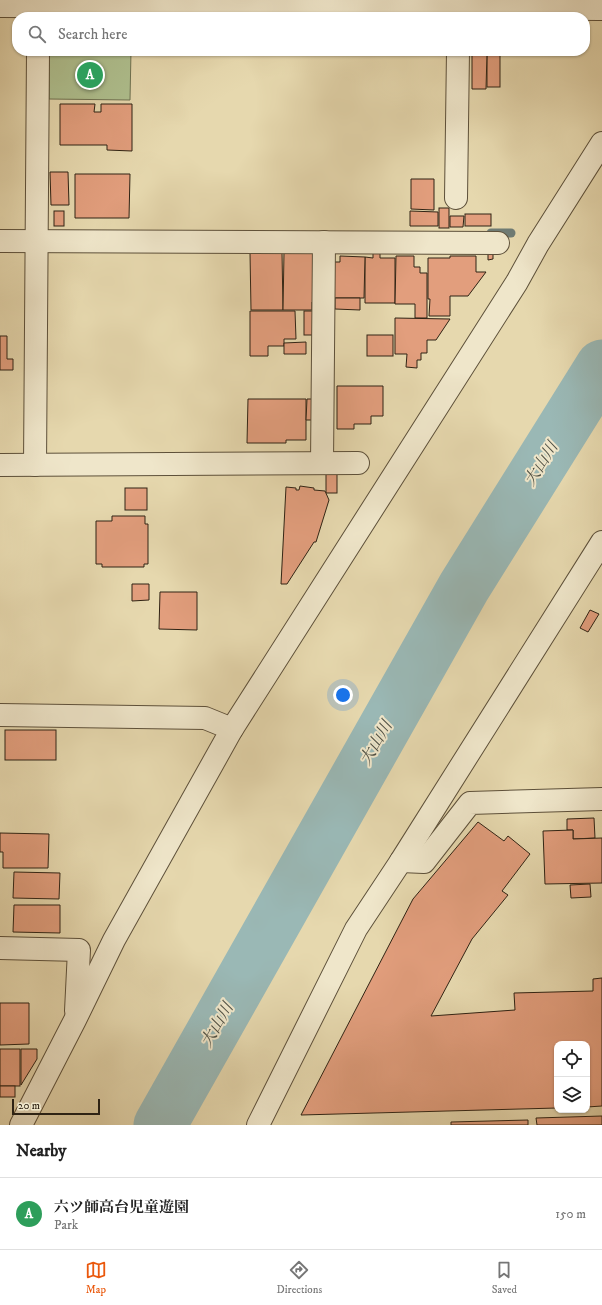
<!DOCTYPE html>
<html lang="en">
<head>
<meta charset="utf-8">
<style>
  body { margin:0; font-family:"IM FELL DW Pica","Noto Serif JP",serif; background:#f2f2f2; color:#222 }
  .controls { position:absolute; right:12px; bottom:12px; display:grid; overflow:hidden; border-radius:8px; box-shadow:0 1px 3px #0004 }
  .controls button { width:36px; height:36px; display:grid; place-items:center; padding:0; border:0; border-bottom:1px solid #e0e0e0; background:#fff; color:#222; font:20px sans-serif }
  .scale { position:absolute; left:12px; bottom:10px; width:88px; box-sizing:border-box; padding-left:4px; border:2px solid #2f2314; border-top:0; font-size:11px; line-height:14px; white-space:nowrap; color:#2f2314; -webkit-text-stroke:3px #efe6ca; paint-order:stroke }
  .you { position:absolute; left:343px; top:695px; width:14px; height:14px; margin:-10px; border:3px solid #fff; border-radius:50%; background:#1a73e8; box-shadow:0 0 0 6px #1a73e833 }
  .badge { display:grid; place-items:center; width:26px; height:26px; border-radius:50%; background:#ea580c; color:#fff; font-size:13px; font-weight:700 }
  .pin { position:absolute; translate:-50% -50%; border:2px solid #fff; box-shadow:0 1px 4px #0006 }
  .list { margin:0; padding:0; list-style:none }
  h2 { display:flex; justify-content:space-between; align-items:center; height:52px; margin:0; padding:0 16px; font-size:17px }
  h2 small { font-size:13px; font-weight:400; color:#767676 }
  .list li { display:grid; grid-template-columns:26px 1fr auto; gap:12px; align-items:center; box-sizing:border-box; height:72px; padding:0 16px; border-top:1px solid #e0e0e0 }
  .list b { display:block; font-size:15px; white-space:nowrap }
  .list p { margin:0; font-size:13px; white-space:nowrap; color:#767676 }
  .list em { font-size:13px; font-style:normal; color:#767676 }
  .icon { flex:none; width:22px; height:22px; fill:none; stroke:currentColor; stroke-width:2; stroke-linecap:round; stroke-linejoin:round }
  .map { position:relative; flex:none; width:602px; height:1125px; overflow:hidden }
  .search { position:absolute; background:#fff; box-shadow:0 1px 3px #0004; left:12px; right:12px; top:12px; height:44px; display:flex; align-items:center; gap:10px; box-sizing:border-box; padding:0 14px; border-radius:16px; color:#767676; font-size:15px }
  .sheet { height:124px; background:#fff }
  nav { display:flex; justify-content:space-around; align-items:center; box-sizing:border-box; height:56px; border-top:1px solid #e0e0e0; background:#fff; font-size:11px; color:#767676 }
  nav a { display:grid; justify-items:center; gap:2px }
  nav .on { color:#ea580c }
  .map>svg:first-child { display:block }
  .green { fill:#afc08f; stroke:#6f7252 }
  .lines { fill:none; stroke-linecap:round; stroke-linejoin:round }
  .stream { stroke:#6f7c75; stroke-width:9 }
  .river { stroke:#9ab8b5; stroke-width:53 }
  .building { fill:#e29e7d; stroke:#2f2314 }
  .minor-casing { stroke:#5d503a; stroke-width:24 }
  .minor { stroke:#efe6ca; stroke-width:22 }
  .labels { text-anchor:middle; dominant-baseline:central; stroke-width:4; stroke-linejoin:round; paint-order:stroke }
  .water-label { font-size:16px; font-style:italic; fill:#4f5044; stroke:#efe6ca }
</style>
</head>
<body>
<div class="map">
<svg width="602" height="1125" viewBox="0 0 602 1125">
  <rect width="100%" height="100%" fill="#e6d8ae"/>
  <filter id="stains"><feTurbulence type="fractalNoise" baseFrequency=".005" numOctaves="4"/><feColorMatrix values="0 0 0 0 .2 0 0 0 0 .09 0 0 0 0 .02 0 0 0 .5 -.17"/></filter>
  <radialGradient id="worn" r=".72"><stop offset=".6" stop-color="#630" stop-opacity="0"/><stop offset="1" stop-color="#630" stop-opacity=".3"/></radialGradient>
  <path class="green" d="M 49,51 L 131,51 L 130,100 L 49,99 Z"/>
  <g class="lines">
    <path class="stream" d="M 491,233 L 511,233"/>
    <path class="river" d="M 160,1125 L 464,587 L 602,366"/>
  </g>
  <g class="building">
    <rect x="487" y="51" width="13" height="36"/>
    <path d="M 472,52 L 487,53 L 486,89 L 472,89 Z"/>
    <path d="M 60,104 L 95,104 L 94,112 L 101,112 L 101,104 L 132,104 L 132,151 L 107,150 L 107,145 L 60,145 Z"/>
    <path d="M 50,172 L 68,172 L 69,205 L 51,205 Z"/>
    <path d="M 75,174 L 130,174 L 129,218 L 75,218 Z"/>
    <path d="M 411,179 L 434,179 L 434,210 L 411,209 Z"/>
    <rect x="439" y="208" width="10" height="20"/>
    <rect x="54" y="211" width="10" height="15"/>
    <path d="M 410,211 L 438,212 L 438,226 L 410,226 Z"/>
    <rect x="465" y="214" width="26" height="12"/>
    <path d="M 450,216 L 464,216 L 463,227 L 450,227 Z"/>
    <path d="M 250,253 L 282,253 L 283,310 L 251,310 Z"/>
    <path d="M 284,253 L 315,253 L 314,302 L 312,302 L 312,310 L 283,310 Z"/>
    <path d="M 373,253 L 380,253 L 380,258 L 395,258 L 395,303 L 365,303 L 365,257 L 373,258 Z"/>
    <path d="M 488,254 L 493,254 L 493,259 L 488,260 Z"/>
    <path d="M 340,256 L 365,257 L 364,298 L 333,298 L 334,262 L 340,262 Z"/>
    <path d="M 396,256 L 414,256 L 414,267 L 420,267 L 420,273 L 427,273 L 427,318 L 415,318 L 415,304 L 395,304 Z"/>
    <path d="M 450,256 L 476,256 L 476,272 L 486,272 L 468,296 L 450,296 L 450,316 L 429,316 L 430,299 L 428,299 L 428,258 L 450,258 Z"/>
    <path d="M 335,298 L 360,298 L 360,310 L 335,309 Z"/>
    <path d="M 250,311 L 295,311 L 296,339 L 284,339 L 284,346 L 268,346 L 268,356 L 250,356 Z"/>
    <rect x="304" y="311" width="12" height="24"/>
    <path d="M 395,318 L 450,319 L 436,340 L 427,340 L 427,353 L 421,353 L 421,360 L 417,360 L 417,368 L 406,367 L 407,354 L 395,354 Z"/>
    <rect x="367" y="335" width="26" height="21"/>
    <path d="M 0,336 L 7,336 L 7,359 L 13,359 L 13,370 L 0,370 Z"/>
    <path d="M 306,342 L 306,354 L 284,354 L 284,343 Z"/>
    <path d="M 337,386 L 383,386 L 383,416 L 371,416 L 371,424 L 354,424 L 354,429 L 337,429 Z"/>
    <path d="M 248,399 L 306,399 L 306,440 L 286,440 L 286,443 L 247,443 Z"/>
    <path d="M 307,399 L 315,399 L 315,420 L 306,420 Z"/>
    <rect x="326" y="474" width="11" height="19"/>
    <path d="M 300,486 L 314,488 L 314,490 L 325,491 L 329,500 L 316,542 L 314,542 L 287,584 L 281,584 L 286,487 L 296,488 L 296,490 L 299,490 Z"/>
    <rect x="125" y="488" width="22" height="22"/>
    <path d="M 112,516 L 145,516 L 145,524 L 148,524 L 148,564 L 144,564 L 144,567 L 102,567 L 102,564 L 96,564 L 96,521 L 112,521 Z"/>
    <path d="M 132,584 L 149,584 L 149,600 L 132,601 Z"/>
    <path d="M 160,592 L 197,592 L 197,630 L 159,629 Z"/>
    <path d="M 590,610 L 599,614 L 588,632 L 580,628 Z"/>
    <rect x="5" y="730" width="51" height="30"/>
    <path d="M 594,818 L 595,838 L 573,839 L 573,830 L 567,830 L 567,819 Z"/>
    <path d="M 478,822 L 504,841 L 508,836 L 530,854 L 502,891 L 508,895 L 472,939 L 431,1016 L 515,1010 L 514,993 L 593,991 L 593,979 L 602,978 L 602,1106 L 587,1107 L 587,1044 L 557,1044 L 557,1108 L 301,1115 L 413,899 Z"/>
    <path d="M 573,830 L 573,839 L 602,838 L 602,883 L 545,884 L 543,831 Z"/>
    <path d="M 0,833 L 49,834 L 48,868 L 3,868 L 3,852 L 0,852 Z"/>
    <path d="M 14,872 L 60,873 L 59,899 L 13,898 Z"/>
    <path d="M 590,884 L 591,897 L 571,898 L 570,885 Z"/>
    <path d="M 14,905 L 60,905 L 60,933 L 13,932 Z"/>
    <path d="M 0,1003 L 29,1003 L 29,1044 L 0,1045 Z"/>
    <rect x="0" y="1049" width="20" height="37"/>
    <path d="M 21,1049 L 37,1049 L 37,1059 L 21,1085 Z"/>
    <rect x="0" y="1086" width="15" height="11"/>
    <path d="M 602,1116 L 602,1125 L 537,1125 L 536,1118 Z"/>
    <path d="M 528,1120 L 528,1125 L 451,1125 L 451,1122 Z"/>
  </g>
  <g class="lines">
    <defs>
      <g id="minor">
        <path d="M 0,6 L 602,9"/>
        <path d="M 456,198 L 458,51"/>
        <path d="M 0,241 L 498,243"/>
        <path d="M 322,463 L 324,242"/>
        <path d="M 0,465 L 358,463"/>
        <path d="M 35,465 L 38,51"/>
        <path d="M 0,715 L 205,718 L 232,729"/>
        <path d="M 401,861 L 424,862 L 470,803 L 602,799"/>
        <path d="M 0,948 L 79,950 L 76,1011"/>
        <path d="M 21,1125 L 75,1020 L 114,940 L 232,729 L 517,282 L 538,244 L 602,143"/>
        <path d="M 258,1125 L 356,929 L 401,861 L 602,542"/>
      </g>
    </defs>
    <use href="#minor" class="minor-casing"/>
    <use href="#minor" class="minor"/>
  </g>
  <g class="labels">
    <g class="water-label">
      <text transform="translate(541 464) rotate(-58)">大山川</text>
      <text transform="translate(376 743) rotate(-60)">大山川</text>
      <text transform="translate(217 1025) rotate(-60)">大山川</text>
    </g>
  </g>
  <rect width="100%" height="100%" filter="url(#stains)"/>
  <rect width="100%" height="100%" fill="url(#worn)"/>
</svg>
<div class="controls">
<button><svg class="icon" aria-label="locate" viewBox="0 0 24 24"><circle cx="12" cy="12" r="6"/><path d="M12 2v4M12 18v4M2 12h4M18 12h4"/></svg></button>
<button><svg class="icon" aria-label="layers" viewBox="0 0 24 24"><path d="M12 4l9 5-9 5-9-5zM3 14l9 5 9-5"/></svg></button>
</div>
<div class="scale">20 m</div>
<div class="you"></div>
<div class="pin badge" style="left:90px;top:75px;background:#2e9e5b">A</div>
<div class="search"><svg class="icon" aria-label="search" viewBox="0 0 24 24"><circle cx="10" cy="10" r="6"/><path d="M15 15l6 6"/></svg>Search here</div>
</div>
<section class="sheet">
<h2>Nearby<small></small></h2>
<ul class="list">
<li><span class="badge" style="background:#2e9e5b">A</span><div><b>六ツ師高台児童遊園</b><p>Park</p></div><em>150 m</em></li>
</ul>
</section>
<nav>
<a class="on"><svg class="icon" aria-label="map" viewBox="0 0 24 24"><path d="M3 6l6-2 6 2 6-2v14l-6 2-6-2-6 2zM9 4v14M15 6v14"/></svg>Map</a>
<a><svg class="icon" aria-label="directions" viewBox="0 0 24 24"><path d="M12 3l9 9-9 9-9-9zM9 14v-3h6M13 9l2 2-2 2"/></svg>Directions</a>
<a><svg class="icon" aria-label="saved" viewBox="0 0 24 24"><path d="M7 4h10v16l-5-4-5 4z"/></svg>Saved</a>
</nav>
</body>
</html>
